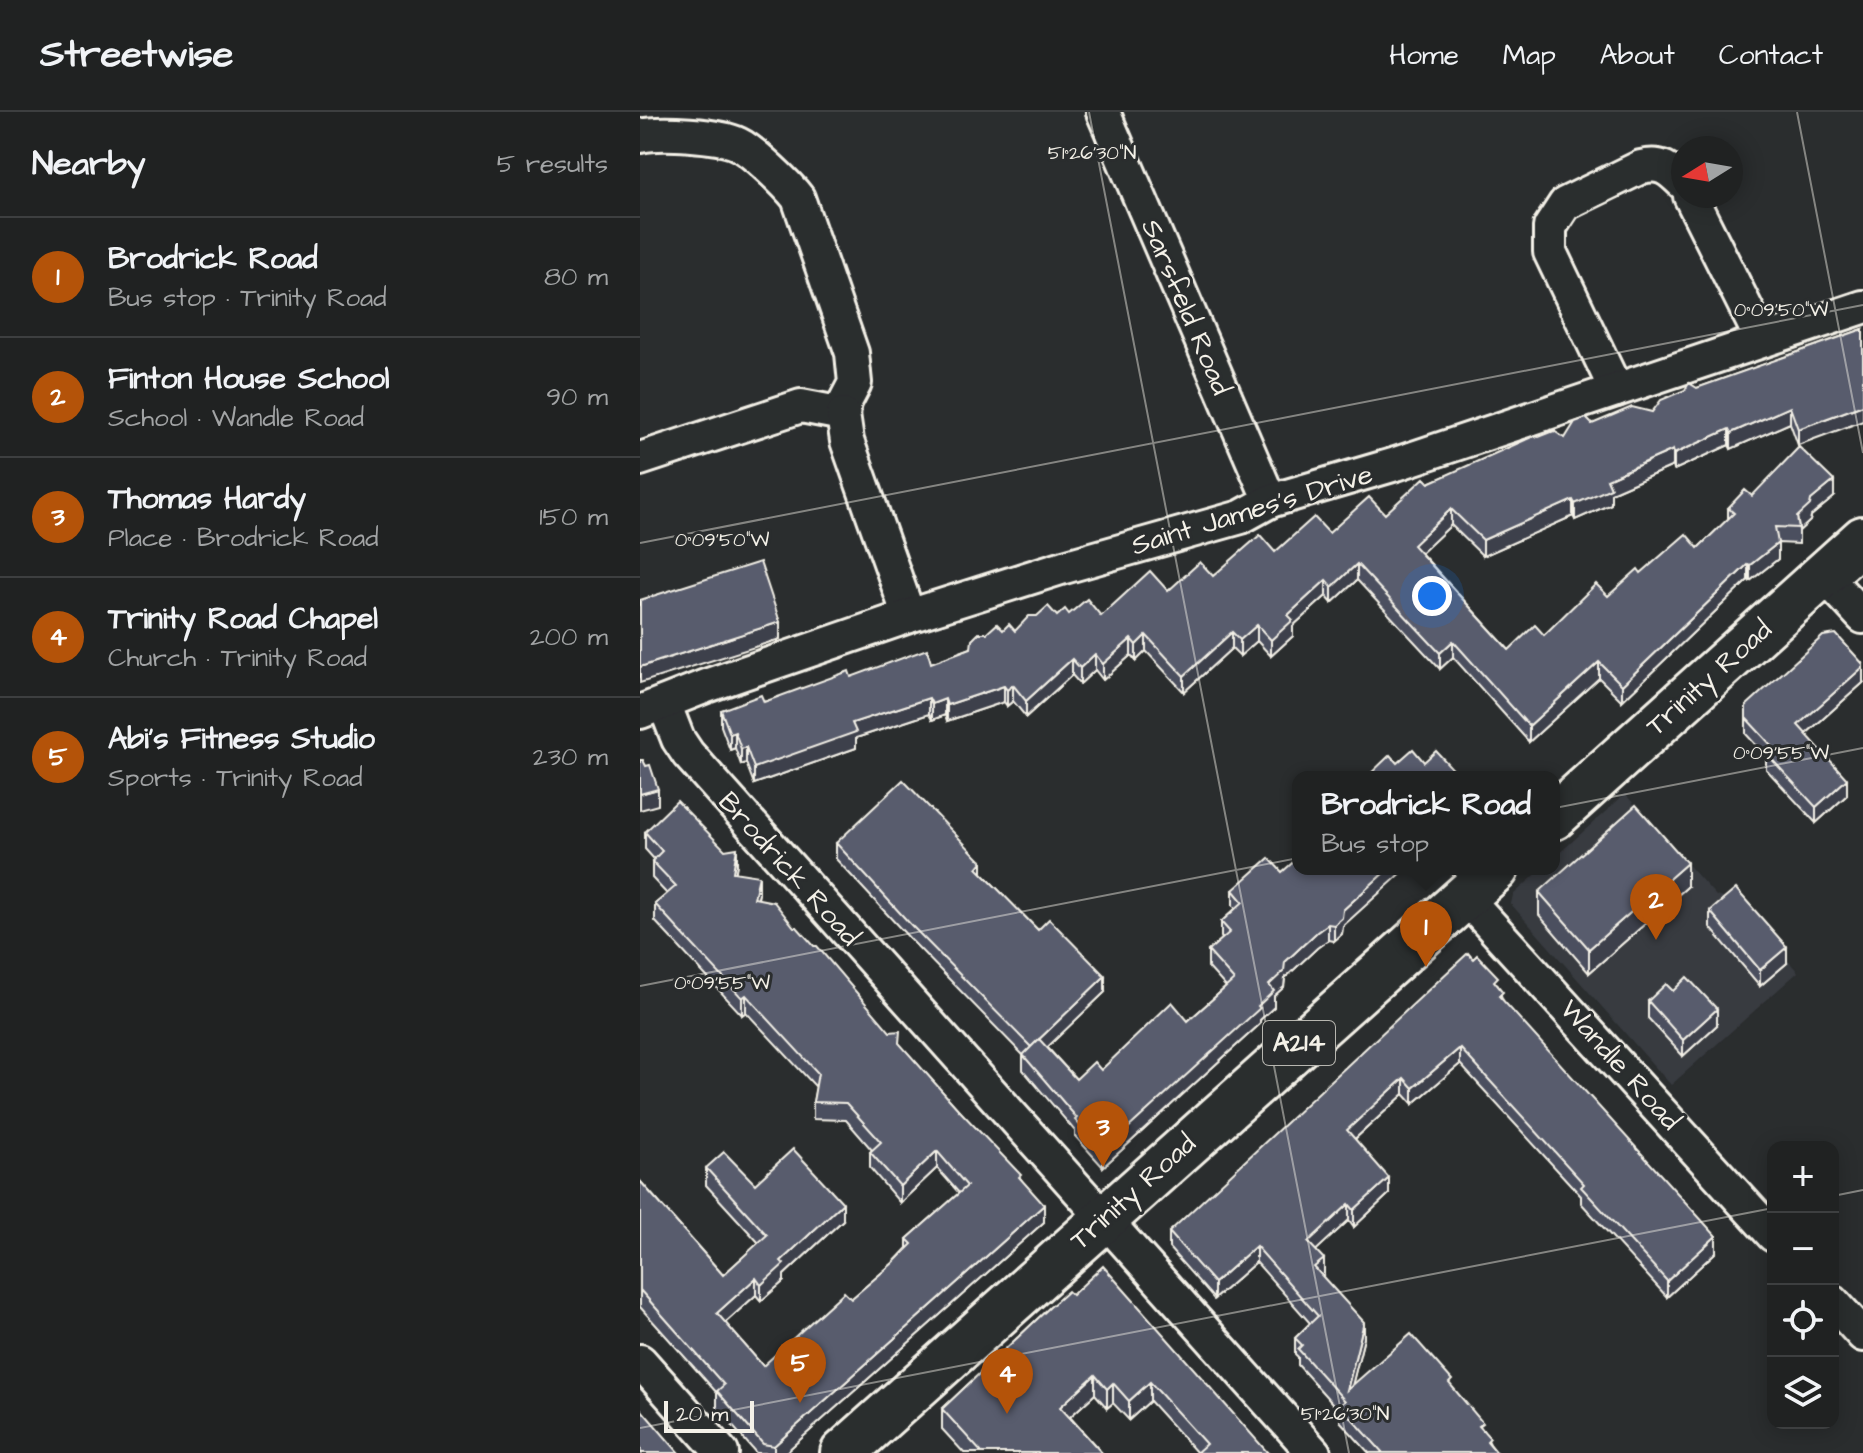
<!DOCTYPE html>
<html lang="en">
<head>
<meta charset="utf-8">
<style>
  body { margin:0; font-family:"Architects Daughter",sans-serif; background:#2d2f2f; color:#f1f3f6 }
  .controls { position:absolute; right:24px; bottom:24px; display:grid; overflow:hidden; border-radius:16px; box-shadow:0 4px 20px #0003 }
  .controls button { width:72px; height:72px; display:grid; place-items:center; padding:0; border:0; border-bottom:2px solid #3d3f40; background:#202222; color:#f1f3f6; font:40px sans-serif }
  .compass { position:absolute; left:1031px; top:24px; width:72px; height:72px; border-radius:50%; background:#202222; box-shadow:0 4px 20px #0003; rotate:259deg }
  .scale { position:absolute; left:24px; bottom:20px; width:90px; box-sizing:border-box; padding-left:8px; border:4px solid #f4f1e8; border-top:0; font-size:22px; line-height:28px; white-space:nowrap; color:#f4f1e8; -webkit-text-stroke:6px #2a2d2e; paint-order:stroke }
  .you { position:absolute; left:792px; top:484px; width:28px; height:28px; margin:-20px; border:6px solid #fff; border-radius:50%; background:#1a73e8; box-shadow:0 0 0 12px #1a73e833 }
  .badge { display:grid; place-items:center; width:52px; height:52px; border-radius:50%; background:#b45309; color:#fff; font-size:26px; font-weight:700 }
  .pin { position:absolute; translate:-50% -66px; filter:drop-shadow(0 2px 4px #0008) }
  .pin::after { content:''; position:absolute; top:42px; width:28px; height:24px; background:inherit; clip-path:polygon(0 0,100% 0,50% 100%) }
  .popup { position:absolute; left:652px; top:659px; width:268px; height:104px; box-sizing:border-box; display:grid; place-content:center; border-radius:16px; background:#202222; filter:drop-shadow(0 2px 6px #0005); font-size:26px; white-space:nowrap; color:#a2a4a5 }
  .popup b { font-size:30px; color:#f1f3f6 }
  .popup::after { content:''; position:absolute; left:50%; top:100%; margin-left:-16px; border:16px solid transparent; border-top-color:#202222 }
  .list { margin:0; padding:0; list-style:none }
  h2 { display:flex; justify-content:space-between; align-items:center; height:104px; margin:0; padding:0 32px; font-size:34px }
  h2 small { font-size:26px; font-weight:400; color:#a2a4a5 }
  .list li { display:grid; grid-template-columns:52px 1fr auto; gap:24px; align-items:center; box-sizing:border-box; height:120px; padding:0 32px; border-top:2px solid #3d3f40 }
  .list b { display:block; font-size:30px; white-space:nowrap }
  .list p { margin:0; font-size:26px; white-space:nowrap; color:#a2a4a5 }
  .list em { font-size:26px; font-style:normal; color:#a2a4a5 }
  .icon { flex:none; width:44px; height:44px; fill:none; stroke:currentColor; stroke-width:2; stroke-linecap:round; stroke-linejoin:round }
  .map { position:relative; flex:none; width:1223px; height:1341px; overflow:hidden }
  header { display:flex; align-items:center; gap:48px; box-sizing:border-box; height:112px; padding:0 40px; background:#202222; border-bottom:2px solid #3d3f40 }
  header strong { font-size:38px }
  nav { display:flex; gap:44px; margin-inline-start:auto; font-size:28px }
  main { display:flex }
  aside { flex:1; background:#202222 }
  .map>svg:first-child { display:block }
  .built { fill:#383b41 }
  .lines { fill:none; stroke-linecap:round; stroke-linejoin:round }
  .street-casing { stroke:#f4f1e8; stroke-width:38 }
  .highway-casing { stroke:#f4f1e8; stroke-width:50 }
  .street { stroke:#2a2d2e; stroke-width:32 }
  .highway { stroke:#2a2d2e; stroke-width:44 }
  .wall { fill:#4c4f5e; stroke:#f4f1e8; stroke-width:2 }
  .shaded-wall { fill:#3e404c; stroke:#f4f1e8; stroke-width:2 }
  .building { fill:#585c6d; stroke:#f4f1e8; stroke-width:2 }
  .ticks { fill:none; stroke:#f4f1e8; stroke-width:2; stroke-opacity:0.45 }
  .labels { text-anchor:middle; dominant-baseline:central; stroke-width:6; stroke-linejoin:round; paint-order:stroke }
  .shield { fill:#2a2d2e; stroke:#b7b6b0; stroke-width:2 }
  .shield-label { font-size:26px; font-weight:bold; fill:#f4f1e8 }
  .street-label { font-size:28px; fill:#f4f1e8; stroke:#2a2d2e }
  .ticks-label { font-size:20px; text-anchor:middle; fill:#f4f1e8; stroke:#2a2d2e; stroke-width:6; stroke-linejoin:round; paint-order:stroke }
</style>
</head>
<body>
<header>
<strong>Streetwise</strong>
<nav><a>Home</a><a>Map</a><a>About</a><a>Contact</a></nav>
</header>
<main>
<aside>
<h2>Nearby<small>5 results</small></h2>
<ul class="list">
<li><span class="badge">1</span><div><b>Brodrick Road</b><p>Bus stop · Trinity Road</p></div><em>80 m</em></li>
<li><span class="badge">2</span><div><b>Finton House School</b><p>School · Wandle Road</p></div><em>90 m</em></li>
<li><span class="badge">3</span><div><b>Thomas Hardy</b><p>Place · Brodrick Road</p></div><em>150 m</em></li>
<li><span class="badge">4</span><div><b>Trinity Road Chapel</b><p>Church · Trinity Road</p></div><em>200 m</em></li>
<li><span class="badge">5</span><div><b>Abi's Fitness Studio</b><p>Sports · Trinity Road</p></div><em>230 m</em></li>
</ul>
</aside>
<div class="map">
<svg width="1223" height="1341" viewBox="0 0 1223 1341">
  <rect width="100%" height="100%" fill="#2a2d2e"/>
  <filter id="ink" filterUnits="userSpaceOnUse"><feTurbulence type="fractalNoise" baseFrequency=".0125" numOctaves="2"/><feDisplacementMap in="SourceGraphic" scale="16" xChannelSelector="R" yChannelSelector="G"/><feConvolveMatrix kernelMatrix="1 2 1 2 8 2 1 2 1" color-interpolation-filters="sRGB"/></filter>
  <g filter="url(#ink)">
    <path class="built" d="M 985,682 L 1076,784 L 1096,790 L 1158,860 L 1031,973 L 871,792 L 873,783 L 902,757 L 914,757 L 914,746 Z"/>
    <g class="lines">
      <defs>
        <g id="street">
          <path d="M 463,0 L 630,389"/>
          <path d="M 0,24 C 20,19 80,23 98,32 C 113,39 148,73 158,86 L 212,241 L 215,271 L 205,290 L 203,302 L 161,294 L 0,347"/>
          <path d="M 1050,84 L 1122,228"/>
          <path d="M 976,278 L 910,140 L 910,115 L 925,92 L 1001,55 C 1021,50 1029,57 1043,71"/>
          <path d="M 203,302 L 207,329 L 269,504"/>
          <path d="M 1184,463 L 1223,505"/>
          <path d="M 24,591 L 38,627 L 48,642 L 674,1341"/>
          <path d="M 0,600 L 66,574 L 269,504 L 424,455 L 601,405 L 630,389 L 756,352 L 1223,195"/>
          <path d="M 825,785 L 1133,1123"/>
          <path d="M 1193,1190 L 1223,1223"/>
          <path d="M 0,1249 L 82,1341"/>
        </g>
        <g id="highway">
          <path d="M 914,705 L 1223,427"/>
          <path d="M 203,1341 L 856,757"/>
        </g>
      </defs>
      <use href="#street" class="street-casing"/>
      <use href="#highway" class="highway-casing"/>
      <use href="#street" class="street"/>
      <use href="#highway" class="highway"/>
    </g>
    <g class="wall">
      <path d="M 1223,217 L 1158,333 L 1150,311 L 1091,337 L 1089,333 L 1034,358 L 1033,354 L 971,381 L 971,392 L 935,408 L 933,404 L 843,444 L 811,413 L 781,441 L 869,538 L 904,523 L 968,484 L 1001,461 L 1058,436 L 1088,407 L 1088,396 L 1112,384 L 1194,385 L 1171,404 L 1170,409 L 1159,419 L 1159,432 L 1138,431 L 1138,447 L 1110,469 L 1108,468 L 982,589 L 959,566 L 889,630 L 813,545 L 800,557 L 717,468 L 692,491 L 686,484 L 653,514 L 653,524 L 631,544 L 617,529 L 600,544 L 592,536 L 544,580 L 506,539 L 496,549 L 491,543 L 463,568 L 455,558 L 440,572 L 432,563 L 386,605 L 373,589 L 367,594 L 364,590 L 307,609 L 305,603 L 292,608 L 289,602 L 216,626 L 216,636 L 114,672 L 106,651 L 101,653 L 95,636 L 90,638 L 81,614 L 81,598 L 124,590 L 211,565 L 291,551 L 331,536 L 347,521 L 363,518 L 375,519 L 417,504 L 429,502 L 461,504 L 528,479 L 573,464 L 635,440 L 745,402 L 789,371 L 899,325 L 925,326 L 952,312 L 1012,300 L 1057,276 Z"/>
      <path d="M 1223,571 L 1166,622 L 1207,683 L 1176,711 L 1126,657 L 1126,644 L 1106,622 L 1106,594 Z"/>
      <path d="M 5,720 L 97,752 L 95,761 L 119,781 L 118,787 L 154,815 L 381,1067 L 404,1110 L 145,1341 L 116,1341 L 77,1296 L 77,1281 L 0,1195 L 0,1069 L 83,1163 L 119,1131 L 66,1073 L 66,1056 L 115,1072 L 203,1108 L 144,1163 L 144,1169 L 121,1189 L 116,1183 L 85,1211 L 123,1254 L 211,1187 L 253,1151 L 267,1136 L 267,1127 L 319,1081 L 297,1056 L 260,1091 L 230,1056 L 230,1040 L 232,1038 L 206,1008 L 173,1007 L 173,990 L 176,975 L 106,900 L 102,903 L 15,809 L 15,792 L 27,782 L 12,766 L 12,749 L 14,747 L 5,737 Z"/>
      <path d="M 196,731 L 342,761 L 398,818 L 465,880 L 407,935 L 436,967 L 461,958 L 548,909 L 586,875 L 568,855 L 568,839 L 582,827 L 581,825 L 581,810 L 596,796 L 593,794 L 593,778 L 642,760 L 703,814 L 702,822 L 694,829 L 688,828 L 677,836 L 645,866 L 644,875 L 634,884 L 634,895 L 620,908 L 620,912 L 463,1055 L 435,1024 L 435,1019 L 383,958 L 383,943 L 272,829 L 196,747 Z"/>
      <path d="M 1047,775 L 949,861 L 899,803 L 899,780 Z"/>
      <path d="M 1070,799 L 1147,851 L 1120,874 L 1070,815 Z"/>
      <path d="M 858,874 L 863,889 L 1076,1140 L 1027,1185 L 941,1091 L 941,1084 L 820,952 L 773,992 L 764,982 L 715,1027 L 749,1082 L 714,1115 L 709,1108 L 676,1138 L 684,1163 L 682,1164 L 724,1226 L 712,1273 L 812,1275 L 843,1318 L 850,1332 L 857,1341 L 729,1341 L 700,1309 L 700,1300 L 658,1253 L 658,1245 L 655,1242 L 655,1226 L 670,1211 L 616,1150 L 574,1187 L 529,1136 L 529,1120 Z"/>
      <path d="M 1033,879 L 1077,913 L 1043,944 L 1008,906 L 1008,889 Z"/>
      <path d="M 410,1195 L 628,1341 L 557,1341 L 510,1289 L 489,1308 L 473,1291 L 467,1296 L 455,1282 L 430,1305 L 462,1341 L 324,1341 L 302,1317 L 302,1297 Z"/>
    </g>
    <g class="shaded-wall">
      <path d="M 1223,293 L 1223,309 L 1158,333 L 1158,317 Z"/>
      <path d="M 1150,295 L 1150,311 L 1091,337 L 1091,321 Z"/>
      <path d="M 1089,317 L 1089,333 L 1034,358 L 1034,342 Z"/>
      <path d="M 1033,338 L 1033,354 L 971,381 L 971,392 L 935,408 L 935,392 L 967,367 Z"/>
      <path d="M 1194,369 L 1194,385 L 1171,404 L 1170,409 L 1159,419 L 1157,405 L 1171,388 Z"/>
      <path d="M 933,388 L 933,404 L 843,444 L 843,428 Z"/>
      <path d="M 811,397 L 811,413 L 773,449 L 773,433 Z"/>
      <path d="M 1138,431 L 1138,447 L 1110,469 L 1110,453 Z"/>
      <path d="M 717,452 L 717,468 L 692,491 L 692,475 Z"/>
      <path d="M 1108,452 L 1108,468 L 982,589 L 982,573 Z"/>
      <path d="M 686,468 L 686,484 L 653,514 L 653,524 L 631,544 L 631,528 L 648,503 Z"/>
      <path d="M 140,510 L 140,527 L 0,571 L 0,555 Z"/>
      <path d="M 617,513 L 617,529 L 600,544 L 600,528 Z"/>
      <path d="M 592,520 L 592,536 L 544,580 L 544,564 Z"/>
      <path d="M 506,523 L 506,539 L 496,549 L 496,533 Z"/>
      <path d="M 491,527 L 491,543 L 463,568 L 463,552 Z"/>
      <path d="M 813,529 L 813,545 L 800,557 L 800,541 Z"/>
      <path d="M 455,542 L 455,558 L 440,572 L 440,556 Z"/>
      <path d="M 432,547 L 432,563 L 386,605 L 386,589 Z"/>
      <path d="M 959,550 L 959,566 L 889,630 L 889,614 Z"/>
      <path d="M 1223,555 L 1223,571 L 1158,629 L 1158,613 Z"/>
      <path d="M 373,573 L 373,589 L 367,594 L 367,578 Z"/>
      <path d="M 364,574 L 364,590 L 307,609 L 307,593 Z"/>
      <path d="M 289,586 L 289,602 L 216,626 L 216,636 L 114,672 L 114,656 L 212,611 Z"/>
      <path d="M 305,587 L 305,603 L 292,608 L 292,592 Z"/>
      <path d="M 95,620 L 95,636 L 90,638 L 90,622 Z"/>
      <path d="M 106,635 L 106,651 L 101,653 L 101,637 Z"/>
      <path d="M 1207,667 L 1207,683 L 1176,711 L 1176,695 Z"/>
      <path d="M 18,677 L 18,693 L 0,698 L 0,682 Z"/>
      <path d="M 97,736 L 97,752 L 93,777 L 93,760 Z"/>
      <path d="M 342,750 L 342,766 L 337,756 Z"/>
      <path d="M 1047,751 L 1047,775 L 949,861 L 949,837 Z"/>
      <path d="M 748,757 L 766,757 L 703,814 L 702,822 L 694,829 L 694,813 L 703,798 Z"/>
      <path d="M 119,764 L 119,781 L 114,803 L 114,786 Z"/>
      <path d="M 688,812 L 688,828 L 677,836 L 645,866 L 644,875 L 634,884 L 634,895 L 620,908 L 620,912 L 463,1055 L 463,1039 L 618,894 L 629,873 L 645,850 L 677,820 Z"/>
      <path d="M 1147,835 L 1147,851 L 1120,874 L 1120,858 Z"/>
      <path d="M 465,864 L 465,880 L 391,951 L 391,935 Z"/>
      <path d="M 106,883 L 106,900 L 102,903 L 102,886 Z"/>
      <path d="M 1077,897 L 1077,913 L 1043,944 L 1043,928 Z"/>
      <path d="M 820,936 L 820,952 L 773,992 L 773,976 Z"/>
      <path d="M 764,966 L 764,982 L 707,1034 L 707,1018 Z"/>
      <path d="M 297,1039 L 297,1056 L 260,1091 L 260,1074 Z"/>
      <path d="M 749,1066 L 749,1082 L 714,1115 L 714,1098 Z"/>
      <path d="M 203,1091 L 203,1108 L 144,1163 L 144,1169 L 121,1189 L 121,1173 L 141,1149 Z"/>
      <path d="M 709,1092 L 709,1108 L 668,1146 L 668,1130 Z"/>
      <path d="M 404,1093 L 404,1110 L 145,1341 L 134,1341 L 134,1334 Z"/>
      <path d="M 1076,1124 L 1076,1140 L 1027,1185 L 1027,1169 Z"/>
      <path d="M 616,1134 L 616,1150 L 574,1187 L 574,1171 Z"/>
      <path d="M 684,1147 L 684,1163 L 674,1171 L 674,1155 Z"/>
      <path d="M 116,1166 L 116,1183 L 77,1218 L 77,1201 Z"/>
      <path d="M 724,1210 L 724,1226 L 707,1294 L 707,1278 Z"/>
      <path d="M 455,1263 L 455,1282 L 420,1314 L 420,1295 Z"/>
      <path d="M 510,1270 L 510,1289 L 489,1308 L 489,1289 Z"/>
      <path d="M 473,1271 L 473,1291 L 467,1296 L 467,1277 Z"/>
    </g>
    <g class="building">
      <path d="M 1223,217 L 1223,293 L 1158,317 L 1150,295 L 1091,321 L 1089,317 L 1034,342 L 1033,338 L 967,367 L 971,376 L 935,392 L 933,388 L 843,428 L 811,397 L 773,433 L 869,538 L 895,513 L 904,523 L 956,472 L 968,484 L 998,457 L 1001,461 L 1046,422 L 1058,436 L 1094,401 L 1088,396 L 1105,378 L 1112,384 L 1159,335 L 1194,369 L 1171,388 L 1170,393 L 1157,405 L 1159,416 L 1135,415 L 1138,431 L 1110,453 L 1108,452 L 982,573 L 959,550 L 889,614 L 813,529 L 800,541 L 717,452 L 692,475 L 686,468 L 648,503 L 653,508 L 631,528 L 617,513 L 600,528 L 592,520 L 544,564 L 506,523 L 496,533 L 491,527 L 463,552 L 455,542 L 440,556 L 432,547 L 386,589 L 373,573 L 367,578 L 364,574 L 307,593 L 305,587 L 292,592 L 289,586 L 212,611 L 216,620 L 114,656 L 106,635 L 101,637 L 95,620 L 90,622 L 81,598 L 121,583 L 124,590 L 209,559 L 211,565 L 287,537 L 291,551 L 331,536 L 332,528 L 339,521 L 347,521 L 357,512 L 363,518 L 369,512 L 375,519 L 389,504 L 397,504 L 408,494 L 417,504 L 425,497 L 429,502 L 447,487 L 461,504 L 510,459 L 528,479 L 560,450 L 573,464 L 620,423 L 635,440 L 674,405 L 689,421 L 729,385 L 745,402 L 784,366 L 789,371 L 894,324 L 899,325 L 914,319 L 925,326 L 935,310 L 946,306 L 952,312 L 992,295 L 1012,300 L 1021,288 L 1045,278 L 1049,271 L 1057,276 Z"/>
      <path d="M 120,450 L 140,510 L 0,555 L 0,488 Z"/>
      <path d="M 1196,522 L 1223,552 L 1223,555 L 1158,613 L 1207,667 L 1176,695 L 1126,641 L 1133,635 L 1106,606 L 1106,594 L 1183,524 Z"/>
      <path d="M 773,637 L 784,650 L 796,639 L 820,665 L 727,665 L 750,643 L 757,651 Z"/>
      <path d="M 0,648 L 3,648 L 6,654 L 10,653 L 18,677 L 0,682 Z"/>
      <path d="M 263,668 L 342,750 L 337,756 L 398,818 L 409,807 L 465,864 L 391,935 L 272,814 L 196,731 Z"/>
      <path d="M 37,689 L 85,738 L 97,736 L 93,760 L 119,764 L 114,786 L 134,790 L 154,815 L 157,815 L 174,834 L 177,834 L 250,920 L 260,919 L 259,931 L 318,997 L 381,1063 L 379,1065 L 404,1093 L 134,1334 L 123,1332 L 77,1279 L 84,1273 L 0,1178 L 0,1069 L 83,1163 L 127,1123 L 66,1056 L 84,1040 L 115,1072 L 153,1037 L 203,1091 L 141,1149 L 144,1152 L 121,1173 L 116,1166 L 77,1201 L 123,1254 L 204,1180 L 211,1187 L 253,1151 L 272,1132 L 267,1127 L 327,1074 L 297,1039 L 260,1074 L 230,1040 L 241,1030 L 206,991 L 173,990 L 178,961 L 106,883 L 102,886 L 15,792 L 36,774 L 12,749 L 22,739 L 5,720 Z"/>
      <path d="M 996,693 L 1047,751 L 949,837 L 899,780 Z"/>
      <path d="M 629,746 L 642,760 L 658,746 L 658,757 L 748,757 L 703,798 L 702,806 L 694,813 L 688,812 L 677,820 L 645,850 L 644,859 L 629,873 L 634,879 L 618,894 L 620,896 L 463,1039 L 435,1008 L 437,1006 L 383,943 L 399,927 L 436,967 L 454,950 L 461,958 L 532,890 L 548,909 L 594,868 L 568,839 L 590,820 L 581,810 L 603,790 L 593,778 Z"/>
      <path d="M 1096,777 L 1147,835 L 1120,858 L 1070,799 Z"/>
      <path d="M 828,841 L 833,847 L 837,843 L 858,865 L 854,869 L 863,880 L 859,884 L 1076,1124 L 1027,1169 L 941,1075 L 944,1072 L 820,936 L 773,976 L 764,966 L 707,1018 L 749,1066 L 714,1098 L 709,1092 L 668,1130 L 684,1147 L 674,1155 L 724,1210 L 707,1278 L 771,1222 L 812,1268 L 809,1271 L 843,1311 L 839,1314 L 850,1326 L 847,1329 L 857,1341 L 743,1341 L 700,1293 L 705,1289 L 658,1237 L 662,1233 L 655,1226 L 678,1204 L 616,1134 L 574,1171 L 529,1120 Z"/>
      <path d="M 1047,865 L 1077,897 L 1043,928 L 1008,889 L 1026,872 L 1033,879 Z"/>
      <path d="M 463,1154 L 628,1341 L 556,1341 L 566,1332 L 510,1270 L 489,1289 L 473,1271 L 467,1277 L 455,1263 L 420,1295 L 462,1341 L 342,1341 L 302,1297 L 410,1195 L 428,1179 L 432,1183 Z"/>
      <path d="M 0,1296 L 39,1341 L 0,1341 Z"/>
    </g>
  </g>
  <path class="ticks" d="M 449,0 L 709,1341M 1157,0 L 1223,341M 0,431 L 1223,193M 0,874 L 1223,636M 1193,1084 L 1223,1078M 0,1316 L 1133,1096M 0,1335 L 1,1341"/>
  <g class="labels">
    <rect class="shield" x="623" y="909" width="72" height="44" rx="6"/>
    <g class="shield-label">
      <text x="659" y="931">A214</text>
    </g>
    <g class="street-label">
      <text transform="translate(546 195) rotate(67)">Sarsfeld Road</text>
      <text transform="translate(612 398) rotate(-17)">Saint James's Drive</text>
      <text transform="translate(1069 566) rotate(-42)">Trinity Road</text>
      <text transform="translate(149 757) rotate(48)">Brodrick Road</text>
      <text transform="translate(980 953) rotate(48)">Wandle Road</text>
      <text transform="translate(493 1080) rotate(-42)">Trinity Road</text>
    </g>
  </g>
  <g class="ticks-label">
    <text x="452" y="47">51°26'30"N</text>
    <text x="1141" y="204">0°09'50"W</text>
    <text x="82" y="434">0°09'50"W</text>
    <text x="1141" y="647">0°09'55"W</text>
    <text x="82" y="877">0°09'55"W</text>
    <text x="705" y="1308">51°26'30"N</text>
  </g>
</svg>
<div class="controls">
<button>+</button>
<button>−</button>
<button><svg class="icon" aria-label="locate" viewBox="0 0 24 24"><circle cx="12" cy="12" r="6"/><path d="M12 2v4M12 18v4M2 12h4M18 12h4"/></svg></button>
<button><svg class="icon" aria-label="layers" viewBox="0 0 24 24"><path d="M12 4l9 5-9 5-9-5zM3 14l9 5 9-5"/></svg></button>
</div>
<svg class="compass" viewBox="-18 -18 36 36"><path d="M0-13l5 13h-10z" fill="#e53935"/><path d="M0 13l5-13h-10z" fill="#a2a4a5"/></svg>
<div class="scale">20 m</div>
<div class="you"></div>
<div class="pin badge" style="left:786px;top:855px">1</div>
<div class="popup"><b>Brodrick Road</b>Bus stop</div>
<div class="pin badge" style="left:1016px;top:828px">2</div>
<div class="pin badge" style="left:463px;top:1055px">3</div>
<div class="pin badge" style="left:367px;top:1302px">4</div>
<div class="pin badge" style="left:160px;top:1291px">5</div>
</div>
</main>
</body>
</html>
